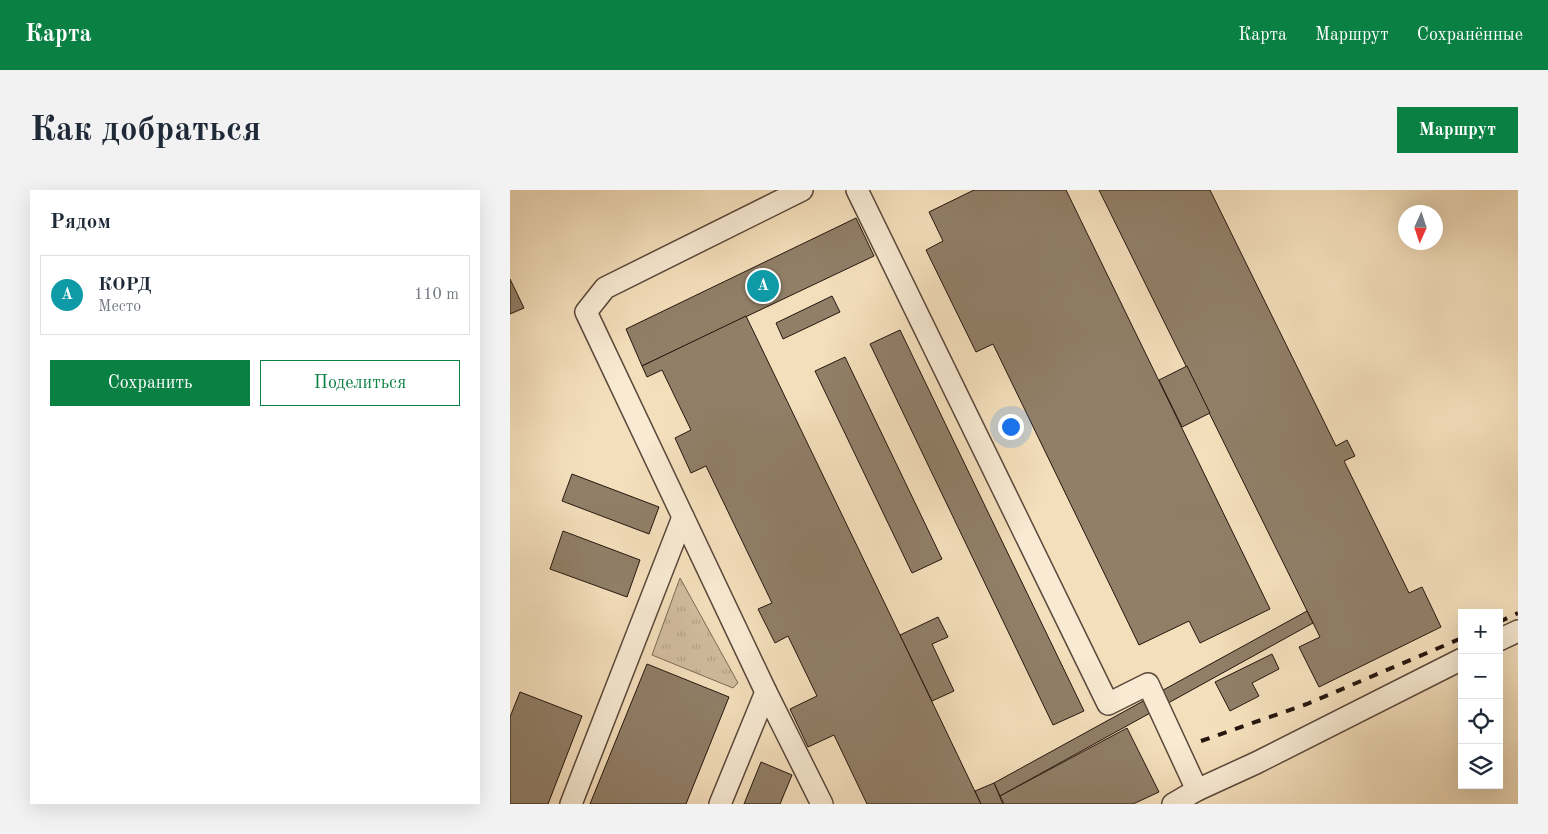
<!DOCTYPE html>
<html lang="ru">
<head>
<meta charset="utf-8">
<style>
  body { margin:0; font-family:"Old Standard TT",serif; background:#f2f2f3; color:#1f2937 }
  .controls { position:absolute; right:15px; bottom:15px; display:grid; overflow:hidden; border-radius:0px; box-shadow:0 5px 20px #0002 }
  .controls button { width:45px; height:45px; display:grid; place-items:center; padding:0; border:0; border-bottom:1px solid #e0e1e3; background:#fff; color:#1f2937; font:25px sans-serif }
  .compass { position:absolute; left:888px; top:15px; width:45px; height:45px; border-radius:50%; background:#fff; box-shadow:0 5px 20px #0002; rotate:183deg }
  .you { position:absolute; left:500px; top:236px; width:18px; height:18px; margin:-12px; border:4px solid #fff; border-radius:50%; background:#1a73e8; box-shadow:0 0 0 8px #1a73e833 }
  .badge { display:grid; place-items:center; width:32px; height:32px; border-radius:50%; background:#0b8043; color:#fff; font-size:16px; font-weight:700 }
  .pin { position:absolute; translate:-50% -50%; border:2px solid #fff; box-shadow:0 1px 5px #0006 }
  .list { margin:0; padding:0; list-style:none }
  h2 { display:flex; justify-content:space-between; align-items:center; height:65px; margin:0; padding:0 20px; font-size:21px }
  h2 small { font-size:16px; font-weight:400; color:#747a83 }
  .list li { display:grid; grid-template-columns:32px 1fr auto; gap:15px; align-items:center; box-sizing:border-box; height:80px; margin:0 10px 10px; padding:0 10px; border:1px solid #e0e1e3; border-radius:0px }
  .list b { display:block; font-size:19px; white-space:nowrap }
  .list p { margin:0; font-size:16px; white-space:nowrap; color:#747a83 }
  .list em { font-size:16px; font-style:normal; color:#747a83 }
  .actions { display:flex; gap:10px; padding:15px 20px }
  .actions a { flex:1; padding:11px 0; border:1px solid #0b8043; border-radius:0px; text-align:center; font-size:18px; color:#0b8043 }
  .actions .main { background:#0b8043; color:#fff }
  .icon { flex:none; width:28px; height:28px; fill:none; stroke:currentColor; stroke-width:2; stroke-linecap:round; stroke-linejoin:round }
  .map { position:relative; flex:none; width:1008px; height:614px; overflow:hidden; border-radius:0px }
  header { display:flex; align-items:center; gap:30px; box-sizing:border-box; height:70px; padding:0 25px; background:#0b8043; color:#fff }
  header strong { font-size:24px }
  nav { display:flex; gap:28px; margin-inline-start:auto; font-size:18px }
  .intro { display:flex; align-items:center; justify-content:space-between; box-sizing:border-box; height:120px; padding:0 30px }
  h1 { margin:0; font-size:35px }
  .button { padding:12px 22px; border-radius:0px; background:#0b8043; color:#fff; font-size:18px; font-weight:700 }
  main { display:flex; gap:30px; padding:0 30px }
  aside { flex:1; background:#fff; border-radius:0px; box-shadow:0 5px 20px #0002 }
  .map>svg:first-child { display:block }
  .grass { fill:url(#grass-tufts); stroke:#7c6a56 }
  .building { fill:#917f68; stroke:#26160e }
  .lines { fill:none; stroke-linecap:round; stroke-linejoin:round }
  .minor-casing { stroke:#5a483a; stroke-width:24 }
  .minor { stroke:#f8ead3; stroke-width:21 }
  .rail { stroke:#26160e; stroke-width:4; stroke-dasharray:9 9; stroke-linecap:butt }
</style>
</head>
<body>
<header>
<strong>Карта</strong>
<nav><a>Карта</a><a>Маршрут</a><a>Сохранённые</a></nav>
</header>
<div class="intro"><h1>Как добраться</h1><a class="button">Маршрут</a></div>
<main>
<aside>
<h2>Рядом<small></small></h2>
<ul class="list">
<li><span class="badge" style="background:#0f9aa8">A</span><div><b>КОРД</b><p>Место</p></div><em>110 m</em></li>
</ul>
<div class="actions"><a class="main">Сохранить</a><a>Поделиться</a></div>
</aside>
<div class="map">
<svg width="1008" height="614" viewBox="0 0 1008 614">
  <defs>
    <pattern id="grass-tufts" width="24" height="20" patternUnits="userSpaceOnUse" patternTransform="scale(1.25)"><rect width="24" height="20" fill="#d1bd9e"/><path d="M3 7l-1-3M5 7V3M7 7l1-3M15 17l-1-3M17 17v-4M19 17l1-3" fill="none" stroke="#b3a287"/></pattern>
  </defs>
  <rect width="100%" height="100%" fill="#f4dfbc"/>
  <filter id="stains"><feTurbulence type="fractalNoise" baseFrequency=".004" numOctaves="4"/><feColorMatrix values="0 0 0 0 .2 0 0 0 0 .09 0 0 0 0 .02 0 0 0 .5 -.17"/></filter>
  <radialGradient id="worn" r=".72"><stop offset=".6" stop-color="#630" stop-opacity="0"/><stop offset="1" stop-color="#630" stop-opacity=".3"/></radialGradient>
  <path class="grass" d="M 170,388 L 228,493 L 223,498 L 142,465 Z"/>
  <g class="building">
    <path d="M 464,0 L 556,0 L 760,419 L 690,453 L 679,431 L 629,455 L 483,154 L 466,162 L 416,60 L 433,51 L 419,22 Z"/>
    <path d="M 589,0 L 700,0 L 826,256 L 837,250 L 845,266 L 834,271 L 899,403 L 912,397 L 931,437 L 809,497 L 789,457 L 810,447 Z"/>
    <path d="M 346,28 L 364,66 L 132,176 L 116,139 Z"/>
    <path d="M 0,89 L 14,118 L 0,124 Z"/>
    <path d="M 322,106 L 330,122 L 273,149 L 266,133 Z"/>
    <path d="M 236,126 L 390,445 L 471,614 L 357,614 L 324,545 L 298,557 L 280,519 L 307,506 L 278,446 L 265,453 L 248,419 L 262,413 L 196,276 L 181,283 L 165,248 L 181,240 L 152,180 L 137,187 L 132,176 Z"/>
    <path d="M 390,140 L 574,521 L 543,535 L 360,154 Z"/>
    <path d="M 335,167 L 432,369 L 402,383 L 305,181 Z"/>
    <path d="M 677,176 L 700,223 L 672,237 L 649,190 Z"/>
    <path d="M 62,284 L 149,317 L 139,344 L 52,311 Z"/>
    <path d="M 53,341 L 130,370 L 117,407 L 40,379 Z"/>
    <path d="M 797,421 L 803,433 L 490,606 L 484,593 Z"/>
    <path d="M 428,427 L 438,447 L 422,454 L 444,501 L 422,511 L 390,445 Z"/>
    <path d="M 762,464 L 769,479 L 742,493 L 749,506 L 720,521 L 705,492 Z"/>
    <path d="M 137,474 L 219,507 L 176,614 L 80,614 Z"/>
    <path d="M 10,502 L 72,526 L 38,614 L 0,614 L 0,527 Z"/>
    <path d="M 617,538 L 649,602 L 623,614 L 494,614 L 490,606 Z"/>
    <path d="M 251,572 L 282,585 L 270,614 L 234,614 Z"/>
    <path d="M 484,593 L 493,614 L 471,614 L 465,601 Z"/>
  </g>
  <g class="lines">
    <defs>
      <g id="minor">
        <path d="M 292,0 L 95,98 L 76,122 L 256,502 L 312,614"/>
        <path d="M 347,0 L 598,514 L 638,494 L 687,600"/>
        <path d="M 989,450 L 1008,441"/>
        <path d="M 61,614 L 173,327"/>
        <path d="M 210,614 L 256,502"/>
        <path d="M 663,614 L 687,600 L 746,573 L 952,469"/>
      </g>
    </defs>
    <use href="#minor" class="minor-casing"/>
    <use href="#minor" class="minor"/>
    <g class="rail">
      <path d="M 989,432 L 1008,423"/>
      <path d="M 691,551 L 797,514 L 952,448"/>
    </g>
  </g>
  <rect width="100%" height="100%" filter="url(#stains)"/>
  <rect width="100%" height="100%" fill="url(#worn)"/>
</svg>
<div class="controls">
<button>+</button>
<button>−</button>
<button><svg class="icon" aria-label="locate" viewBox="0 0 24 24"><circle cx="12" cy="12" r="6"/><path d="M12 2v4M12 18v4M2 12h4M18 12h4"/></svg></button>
<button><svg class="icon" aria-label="layers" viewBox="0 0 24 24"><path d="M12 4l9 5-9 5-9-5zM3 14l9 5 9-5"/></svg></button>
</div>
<svg class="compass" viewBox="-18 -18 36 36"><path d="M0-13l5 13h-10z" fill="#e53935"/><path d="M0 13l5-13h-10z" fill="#747a83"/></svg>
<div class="you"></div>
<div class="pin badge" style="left:253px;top:96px;background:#0f9aa8">A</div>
</div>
</main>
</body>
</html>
